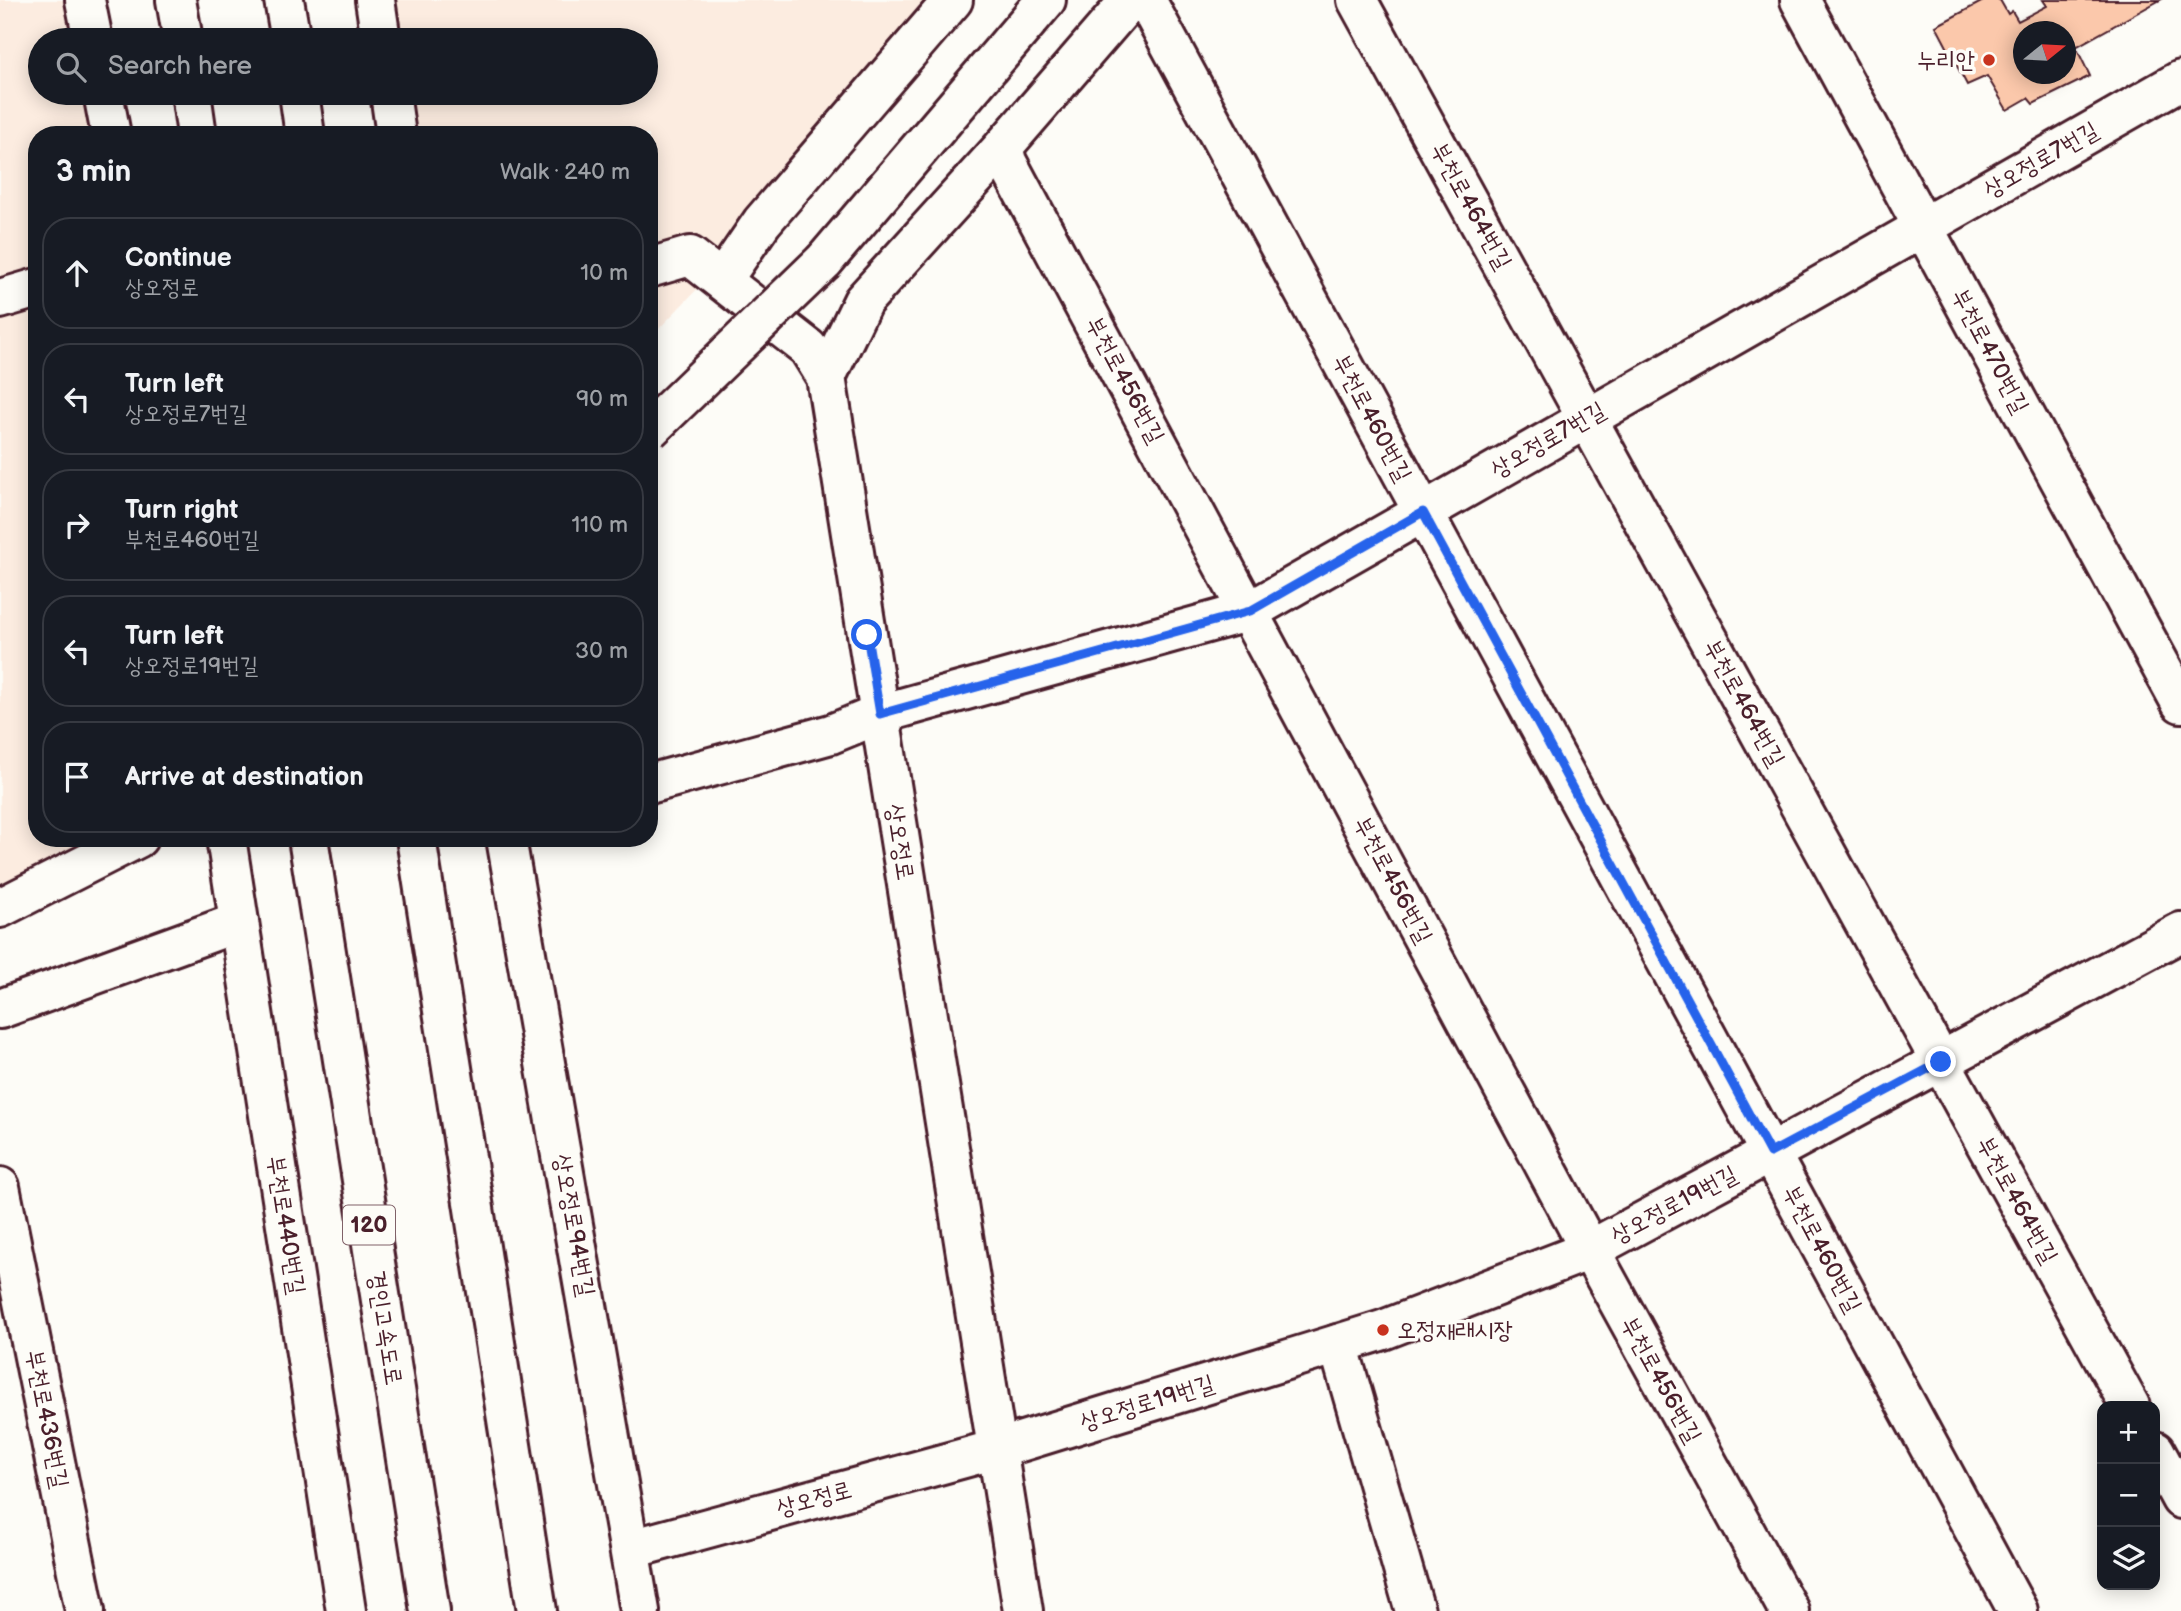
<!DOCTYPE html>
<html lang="en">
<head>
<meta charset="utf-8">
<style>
  body { margin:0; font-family:"Balsamiq Sans","Poor Story",sans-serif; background:#20242c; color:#f1f3f6 }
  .controls { position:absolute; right:21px; bottom:21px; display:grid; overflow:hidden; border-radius:14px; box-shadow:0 4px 18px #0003 }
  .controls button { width:63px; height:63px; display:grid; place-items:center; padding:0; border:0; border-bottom:2px solid #363941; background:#171b24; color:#f1f3f6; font:35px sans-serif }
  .compass { position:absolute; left:2013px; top:21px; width:63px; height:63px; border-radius:50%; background:#171b24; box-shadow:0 4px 18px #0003; rotate:72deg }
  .stop { position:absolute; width:21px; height:21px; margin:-16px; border:5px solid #2563eb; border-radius:50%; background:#fff }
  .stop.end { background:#2563eb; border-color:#fff; box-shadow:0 2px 7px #0008 }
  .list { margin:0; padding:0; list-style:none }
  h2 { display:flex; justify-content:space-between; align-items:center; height:91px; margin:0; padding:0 28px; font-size:30px }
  h2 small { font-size:23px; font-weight:400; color:#9ea1a6 }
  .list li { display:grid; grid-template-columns:46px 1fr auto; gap:21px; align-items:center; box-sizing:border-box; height:112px; margin:0 14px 14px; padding:0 14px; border:2px solid #363941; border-radius:28px }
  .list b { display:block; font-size:26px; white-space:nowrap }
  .list p { margin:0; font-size:23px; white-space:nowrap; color:#9ea1a6 }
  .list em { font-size:23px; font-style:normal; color:#9ea1a6 }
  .icon { flex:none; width:38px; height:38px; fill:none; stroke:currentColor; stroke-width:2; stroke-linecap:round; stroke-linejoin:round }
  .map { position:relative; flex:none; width:2181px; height:1611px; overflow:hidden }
  .search { position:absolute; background:#171b24; box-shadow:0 4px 18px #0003; left:28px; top:28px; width:630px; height:77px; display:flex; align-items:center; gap:18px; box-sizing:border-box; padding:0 24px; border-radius:38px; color:#9ea1a6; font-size:26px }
  .panel { position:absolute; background:#171b24; box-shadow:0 4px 18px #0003; left:28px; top:126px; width:630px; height:721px; border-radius:28px }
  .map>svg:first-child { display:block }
  .built { fill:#fcece0 }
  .building { fill:#fbc8ab; stroke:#4a1f2b; stroke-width:2; fill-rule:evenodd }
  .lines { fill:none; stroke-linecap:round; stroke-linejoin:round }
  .minor-casing { stroke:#4a1f2b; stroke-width:44 }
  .highway-casing { stroke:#4a1f2b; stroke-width:44 }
  .minor { stroke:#fdfcf7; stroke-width:38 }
  .highway { stroke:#fdfcf7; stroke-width:38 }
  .minor-bridge-casing { stroke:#4a1f2b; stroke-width:44; stroke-linecap:butt }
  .minor-bridge { stroke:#fdfcf7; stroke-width:38 }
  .route { stroke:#2563eb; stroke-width:9 }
  .poi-dot { fill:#c8321e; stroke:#fdfcf7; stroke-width:2.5 }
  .labels { text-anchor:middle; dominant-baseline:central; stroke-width:7; stroke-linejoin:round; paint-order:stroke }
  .shield { fill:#fdfcf7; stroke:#806168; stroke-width:2 }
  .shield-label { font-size:23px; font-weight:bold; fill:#4a1f2b }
  .poi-label { font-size:24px; fill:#4a1f2b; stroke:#fdfcf7; text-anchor:end }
  .street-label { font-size:24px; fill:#4a1f2b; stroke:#fdfcf7 }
</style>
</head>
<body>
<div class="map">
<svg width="2181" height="1611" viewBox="0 0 2181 1611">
  <rect width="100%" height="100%" fill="#fdfcf7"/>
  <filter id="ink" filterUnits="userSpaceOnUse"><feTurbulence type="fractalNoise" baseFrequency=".0143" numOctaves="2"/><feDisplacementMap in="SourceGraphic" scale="14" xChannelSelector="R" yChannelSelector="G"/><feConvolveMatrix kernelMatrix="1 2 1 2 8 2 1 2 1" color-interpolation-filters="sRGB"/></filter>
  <g filter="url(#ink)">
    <g class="built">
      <path d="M 0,0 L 85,0 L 93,40 L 40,40 L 40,93 L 103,93 L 111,135 L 37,135 L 37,838 L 138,838 L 0,908 Z"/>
      <path d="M 379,0 L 953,0 L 762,222 L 649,339 L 649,135 L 398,135 L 392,93 L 646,93 L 646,40 L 385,40 Z"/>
    </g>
    <path class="building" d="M 1985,0 L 2000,0 L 2008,14 L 2012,11 L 2018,21 L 2047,6 L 2043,0 L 2160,0 L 2076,47 L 2090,76 L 2033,104 L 2028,98 L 2007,110 L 1987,76 L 1967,85 L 1936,26 ZM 2024,32 L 2066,32 L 2066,74 L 2024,74 Z"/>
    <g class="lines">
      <defs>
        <g id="minor">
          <path d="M 85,0 L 93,40"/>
          <path d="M 375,0 L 381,40"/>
          <path d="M 1146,0 L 2018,1611"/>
          <path d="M 1357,0 L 2130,1406"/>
          <path d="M 1800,0 L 2181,703"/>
          <path d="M 103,93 L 111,135"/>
          <path d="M 390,93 L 396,135"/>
          <path d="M 1003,147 L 1007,162 L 1590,1250 L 1789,1611"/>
          <path d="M 824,261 L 1046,0"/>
          <path d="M 649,268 L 690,256 L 808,348 L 826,377 L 1023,1611"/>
          <path d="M 723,279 L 762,222 L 953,0"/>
          <path d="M 0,299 L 37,288"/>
          <path d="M 826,377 L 863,301 L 1003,147 L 1130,0"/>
          <path d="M 649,784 L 831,734 L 880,714 L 1250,611 L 2181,80"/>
          <path d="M 226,838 L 346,1611"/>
          <path d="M 506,838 L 640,1611"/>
          <path d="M 0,908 L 138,838"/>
          <path d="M 0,1009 L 239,922"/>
          <path d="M 0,1187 L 85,1611"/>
          <path d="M 1338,1344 L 1415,1611"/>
          <path d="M 2155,1451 L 2181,1499"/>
          <path d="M 631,1549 L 997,1449 L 1338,1344 L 1383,1330 L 1590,1250 L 2181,932"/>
        </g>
        <g id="highway">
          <path d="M 176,0 L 183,40"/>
          <path d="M 284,0 L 291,40"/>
          <path d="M 191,93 L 197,135"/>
          <path d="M 299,93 L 305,135"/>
          <path d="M 308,838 L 430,1611"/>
          <path d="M 416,838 L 537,1611"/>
        </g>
      </defs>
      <use href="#minor" class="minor-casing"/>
      <use href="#highway" class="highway-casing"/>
      <use href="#minor" class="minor"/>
      <use href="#highway" class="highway"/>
      <defs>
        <path id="minor-bridge" d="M 649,430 L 824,261"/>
      </defs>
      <use href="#minor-bridge" class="minor-bridge-casing"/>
      <use href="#minor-bridge" class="minor-bridge"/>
    </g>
  </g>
  <g class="lines" filter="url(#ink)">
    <path class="route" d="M 867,635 L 880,714 L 1250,611 L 1423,512 L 1770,1153 L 1941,1062"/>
  </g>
  <g class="poi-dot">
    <circle cx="1989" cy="60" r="7"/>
    <circle cx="1383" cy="1330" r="7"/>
  </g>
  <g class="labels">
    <rect class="shield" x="343" y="1205.5" width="52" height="39" rx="5"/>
    <g class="shield-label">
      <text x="369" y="1225">120</text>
    </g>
    <g class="poi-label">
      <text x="1975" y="60">누리안</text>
      <text x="1397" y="1330" text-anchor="start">오정재래시장</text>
    </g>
    <g class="street-label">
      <text transform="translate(2041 160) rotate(-30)">상오정로7번길</text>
      <text transform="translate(1471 206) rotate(61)">부천로464번길</text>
      <text transform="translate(1990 351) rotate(62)">부천로470번길</text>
      <text transform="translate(1125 380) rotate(62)">부천로456번길</text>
      <text transform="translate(1372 418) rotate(62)">부천로460번길</text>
      <text transform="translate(1548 440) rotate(-30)">상오정로7번길</text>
      <text transform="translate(1744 703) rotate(61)">부천로464번길</text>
      <text transform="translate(900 842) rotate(81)">상오정로</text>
      <text transform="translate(1393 880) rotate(62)">부천로456번길</text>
      <text transform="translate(2017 1200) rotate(61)">부천로464번길</text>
      <text transform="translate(1674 1205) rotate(-28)">상오정로19번길</text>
      <text transform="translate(286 1225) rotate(81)">부천로440번길</text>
      <text transform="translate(574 1225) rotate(80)">상오정로94번길</text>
      <text transform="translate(1822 1249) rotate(62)">부천로460번길</text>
      <text transform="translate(385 1328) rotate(81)">경인고속도로</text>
      <text transform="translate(1661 1380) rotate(61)">부천로456번길</text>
      <text transform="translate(1147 1403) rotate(-17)">상오정로19번길</text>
      <text transform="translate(47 1419) rotate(79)">부천로436번길</text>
      <text transform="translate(814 1499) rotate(-15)">상오정로</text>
    </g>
  </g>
</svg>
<div class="controls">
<button>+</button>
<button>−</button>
<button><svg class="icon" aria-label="layers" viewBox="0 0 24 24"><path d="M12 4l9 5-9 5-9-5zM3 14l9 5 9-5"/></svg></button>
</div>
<svg class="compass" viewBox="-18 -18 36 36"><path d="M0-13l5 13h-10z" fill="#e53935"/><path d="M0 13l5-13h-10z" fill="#9ea1a6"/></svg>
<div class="stop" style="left:867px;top:635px"></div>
<div class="stop end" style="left:1941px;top:1062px"></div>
<div class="search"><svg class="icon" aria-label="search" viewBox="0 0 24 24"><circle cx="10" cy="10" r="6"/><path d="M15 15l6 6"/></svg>Search here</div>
<section class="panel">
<h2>3 min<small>Walk · 240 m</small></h2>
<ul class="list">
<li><svg class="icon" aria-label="ahead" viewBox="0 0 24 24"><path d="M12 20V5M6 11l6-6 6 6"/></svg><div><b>Continue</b><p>상오정로</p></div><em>10 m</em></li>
<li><svg class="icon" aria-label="left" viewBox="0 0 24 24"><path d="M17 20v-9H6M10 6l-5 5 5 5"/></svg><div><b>Turn left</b><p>상오정로7번길</p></div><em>90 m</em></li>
<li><svg class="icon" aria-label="right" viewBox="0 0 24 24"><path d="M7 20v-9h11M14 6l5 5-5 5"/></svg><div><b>Turn right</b><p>부천로460번길</p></div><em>110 m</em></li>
<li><svg class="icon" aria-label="left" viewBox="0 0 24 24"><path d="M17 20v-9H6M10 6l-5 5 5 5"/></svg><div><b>Turn left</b><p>상오정로19번길</p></div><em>30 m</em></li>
<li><svg class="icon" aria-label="arrive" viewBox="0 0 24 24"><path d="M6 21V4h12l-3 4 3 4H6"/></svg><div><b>Arrive at destination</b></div></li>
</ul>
</section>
</div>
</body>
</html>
